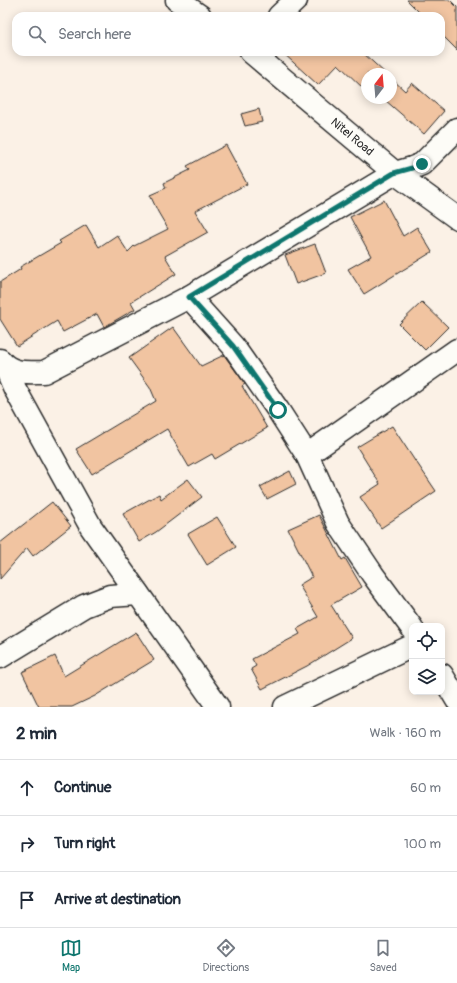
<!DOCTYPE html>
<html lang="en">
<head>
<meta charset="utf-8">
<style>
  body { margin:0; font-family:Pangolin,sans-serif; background:#f2f2f3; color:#1f2937 }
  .controls { position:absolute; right:12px; bottom:12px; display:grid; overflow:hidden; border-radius:8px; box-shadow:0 2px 10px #0003 }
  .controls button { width:36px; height:36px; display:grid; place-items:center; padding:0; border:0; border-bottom:1px solid #e0e1e3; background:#fff; color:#1f2937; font:20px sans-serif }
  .compass { position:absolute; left:361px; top:68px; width:36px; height:36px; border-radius:50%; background:#fff; box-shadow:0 2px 10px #0003; rotate:16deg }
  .stop { position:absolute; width:12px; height:12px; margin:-9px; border:3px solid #0f766e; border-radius:50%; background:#fff }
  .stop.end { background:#0f766e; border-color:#fff; box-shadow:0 1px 4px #0008 }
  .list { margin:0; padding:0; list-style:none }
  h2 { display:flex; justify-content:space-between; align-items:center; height:52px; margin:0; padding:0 16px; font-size:17px }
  h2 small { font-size:13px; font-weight:400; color:#747a83 }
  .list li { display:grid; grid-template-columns:26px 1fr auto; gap:12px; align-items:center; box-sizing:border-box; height:56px; padding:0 16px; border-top:1px solid #e0e1e3 }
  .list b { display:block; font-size:15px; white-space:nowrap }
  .list em { font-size:13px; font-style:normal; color:#747a83 }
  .icon { flex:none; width:22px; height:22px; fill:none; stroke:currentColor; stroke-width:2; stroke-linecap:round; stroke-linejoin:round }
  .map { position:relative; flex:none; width:457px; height:707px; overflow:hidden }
  .search { position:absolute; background:#fff; box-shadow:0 2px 10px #0003; left:12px; right:12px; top:12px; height:44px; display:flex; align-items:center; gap:10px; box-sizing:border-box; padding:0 14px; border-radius:12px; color:#747a83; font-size:15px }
  .sheet { height:220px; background:#fff }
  nav { display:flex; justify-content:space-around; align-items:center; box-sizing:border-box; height:56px; border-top:1px solid #e0e1e3; background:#fff; font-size:11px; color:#747a83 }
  nav a { display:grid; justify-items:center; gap:2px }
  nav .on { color:#0f766e }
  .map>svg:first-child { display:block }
  .building { fill:#f1c4a1; stroke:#2b2b2b }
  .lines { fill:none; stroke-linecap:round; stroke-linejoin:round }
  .minor-casing { stroke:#2b2b2b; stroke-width:25 }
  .minor { stroke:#fdfcf7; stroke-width:22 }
  .route { stroke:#0f766e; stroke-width:5 }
  .labels { text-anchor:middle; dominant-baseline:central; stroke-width:3; stroke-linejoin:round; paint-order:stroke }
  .street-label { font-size:12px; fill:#2b2b2b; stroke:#fdfcf7 }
</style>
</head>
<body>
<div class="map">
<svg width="457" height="707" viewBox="0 0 457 707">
  <rect width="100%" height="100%" fill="#fbf1e6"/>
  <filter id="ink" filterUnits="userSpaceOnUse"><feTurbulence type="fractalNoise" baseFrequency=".025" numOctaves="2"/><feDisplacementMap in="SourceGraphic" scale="8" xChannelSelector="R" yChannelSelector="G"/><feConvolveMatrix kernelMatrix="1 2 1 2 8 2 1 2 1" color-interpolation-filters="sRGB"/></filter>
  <g filter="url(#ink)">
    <g class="building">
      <path d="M 407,0 L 450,0 L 457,7 L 457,50 L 441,34 L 441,16 L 423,16 Z"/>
      <path d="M 282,52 L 362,52 L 386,74 L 367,74 L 367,92 L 338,64 L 318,85 Z"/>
      <path d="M 391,78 L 405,91 L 412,83 L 444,111 L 424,134 L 385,100 L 381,104 L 374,98 L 391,98 Z"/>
      <path d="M 259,109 L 262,122 L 245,126 L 241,114 Z"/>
      <path d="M 226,145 L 247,184 L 195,211 L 208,232 L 165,256 L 176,274 L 131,302 L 135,309 L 104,327 L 97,314 L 63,332 L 57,321 L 17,346 L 0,319 L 0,282 L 21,269 L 20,267 L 61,243 L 59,241 L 86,225 L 99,247 L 117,235 L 128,252 L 134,246 L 168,229 L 158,212 L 150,195 L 166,188 L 164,183 L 190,170 L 187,166 Z"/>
      <path d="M 384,200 L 403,236 L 417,227 L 432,252 L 364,294 L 348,269 L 371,256 L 350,217 Z"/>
      <path d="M 315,244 L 326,273 L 296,284 L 285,255 Z"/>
      <path d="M 422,302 L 448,327 L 425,350 L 399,324 Z"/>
      <path d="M 173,327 L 201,366 L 224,355 L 245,384 L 242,386 L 267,428 L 215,459 L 212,454 L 189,467 L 167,429 L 92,474 L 76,449 L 156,401 L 150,387 L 129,358 Z"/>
      <path d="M 392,426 L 415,461 L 415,460 L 436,491 L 381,528 L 360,497 L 380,484 L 357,447 Z"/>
      <path d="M 290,471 L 296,484 L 267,499 L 260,487 Z"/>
      <path d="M 188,479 L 202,497 L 156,532 L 139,542 L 123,514 L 159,494 L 161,499 Z"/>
      <path d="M 52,502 L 71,526 L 33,556 L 27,548 L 0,579 L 0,543 Z"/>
      <path d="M 319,515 L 342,560 L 345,558 L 362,587 L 331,605 L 352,638 L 307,666 L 262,689 L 251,669 L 256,666 L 252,659 L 300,634 L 297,629 L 318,617 L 299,585 L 312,577 L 288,529 Z"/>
      <path d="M 217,517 L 236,547 L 207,565 L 188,534 Z"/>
      <path d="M 136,632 L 154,660 L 95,696 L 72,707 L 39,707 L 22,672 L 55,656 L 64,676 Z"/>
    </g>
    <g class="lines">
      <defs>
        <g id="minor">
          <path d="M 177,0 L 200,16"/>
          <path d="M 279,16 L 296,0"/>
          <path d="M 251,52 L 395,173 L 457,218"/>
          <path d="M 189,297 L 233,346 L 278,410 L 307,455 L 338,523 L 373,575 L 412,628"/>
          <path d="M 0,360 C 11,375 28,372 44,372 L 189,297 L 395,173 L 412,168 L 422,164 L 457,129"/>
          <path d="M 5,366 L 15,389 L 91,527 L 218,707"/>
          <path d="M 307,455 L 457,350"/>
          <path d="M 0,657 L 84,606 L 110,596 L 138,594"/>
          <path d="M 442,675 L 457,700"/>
          <path d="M 285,707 L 412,646"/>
        </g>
      </defs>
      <use href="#minor" class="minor-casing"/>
      <use href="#minor" class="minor"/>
    </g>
  </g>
  <g class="lines" filter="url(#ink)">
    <path class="route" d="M 278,410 L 233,346 L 189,297 L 394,173 L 412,168 L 422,164"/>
  </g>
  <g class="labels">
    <g class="street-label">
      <text transform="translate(352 137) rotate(40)">Nitel Road</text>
    </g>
  </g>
</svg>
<div class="controls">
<button><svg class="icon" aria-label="locate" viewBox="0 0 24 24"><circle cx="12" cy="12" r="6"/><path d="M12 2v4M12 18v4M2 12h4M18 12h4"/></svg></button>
<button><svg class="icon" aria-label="layers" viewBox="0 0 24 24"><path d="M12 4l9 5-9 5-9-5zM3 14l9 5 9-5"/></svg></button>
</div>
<svg class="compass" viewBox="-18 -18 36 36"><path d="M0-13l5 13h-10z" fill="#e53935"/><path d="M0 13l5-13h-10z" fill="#747a83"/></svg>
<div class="stop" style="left:278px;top:410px"></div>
<div class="stop end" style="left:422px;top:164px"></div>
<div class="search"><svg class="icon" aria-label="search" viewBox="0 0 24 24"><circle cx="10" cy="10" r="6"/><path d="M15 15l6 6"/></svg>Search here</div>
</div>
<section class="sheet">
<h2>2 min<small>Walk · 160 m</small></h2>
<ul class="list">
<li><svg class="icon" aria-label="ahead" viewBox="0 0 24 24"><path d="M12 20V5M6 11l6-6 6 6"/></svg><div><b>Continue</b></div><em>60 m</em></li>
<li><svg class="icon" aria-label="right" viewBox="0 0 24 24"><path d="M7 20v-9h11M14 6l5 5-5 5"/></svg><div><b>Turn right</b></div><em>100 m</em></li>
<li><svg class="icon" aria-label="arrive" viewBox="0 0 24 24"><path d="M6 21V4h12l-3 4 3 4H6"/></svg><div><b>Arrive at destination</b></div></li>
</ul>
</section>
<nav>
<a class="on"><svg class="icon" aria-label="map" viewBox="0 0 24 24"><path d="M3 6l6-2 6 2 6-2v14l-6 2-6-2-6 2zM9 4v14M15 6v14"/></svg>Map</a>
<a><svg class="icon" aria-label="directions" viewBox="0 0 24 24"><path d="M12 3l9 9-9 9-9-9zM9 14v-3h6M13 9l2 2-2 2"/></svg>Directions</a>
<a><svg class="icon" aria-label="saved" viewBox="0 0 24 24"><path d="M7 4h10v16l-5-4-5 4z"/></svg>Saved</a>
</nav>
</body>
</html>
